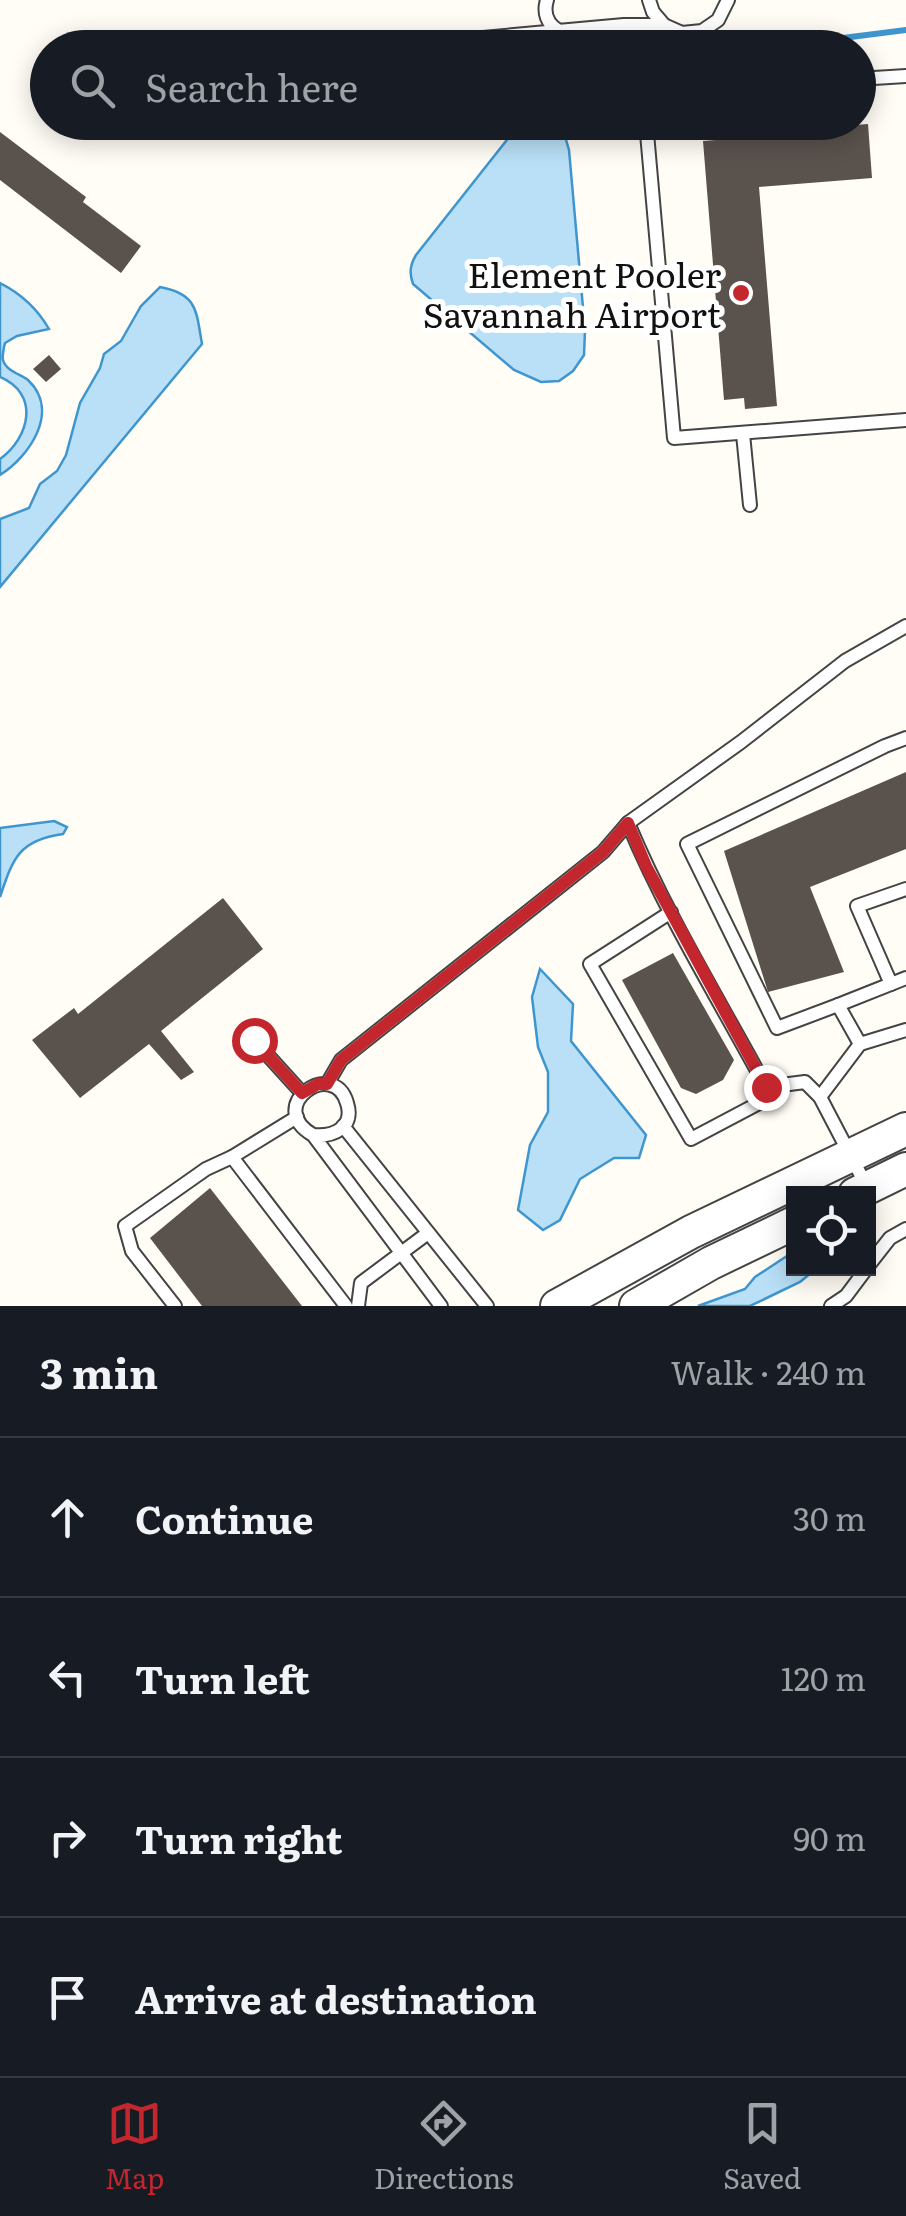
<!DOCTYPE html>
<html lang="en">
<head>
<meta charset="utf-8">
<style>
  body { margin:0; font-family:Literata,serif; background:#20242c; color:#f1f3f6 }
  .controls { position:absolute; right:30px; bottom:30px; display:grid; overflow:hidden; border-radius:0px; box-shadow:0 5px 25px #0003 }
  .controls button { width:90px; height:90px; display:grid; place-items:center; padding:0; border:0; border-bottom:2px solid #363941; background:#171b24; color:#f1f3f6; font:50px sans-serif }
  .stop { position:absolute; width:30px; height:30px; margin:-22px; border:8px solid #c4262e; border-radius:50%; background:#fff }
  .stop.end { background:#c4262e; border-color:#fff; box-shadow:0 2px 10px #0008 }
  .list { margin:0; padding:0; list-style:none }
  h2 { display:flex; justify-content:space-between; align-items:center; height:130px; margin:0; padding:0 40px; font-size:42px }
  h2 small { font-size:32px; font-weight:400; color:#9ea1a6 }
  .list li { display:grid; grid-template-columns:65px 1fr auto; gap:30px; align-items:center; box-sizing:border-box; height:160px; padding:0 40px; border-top:2px solid #363941 }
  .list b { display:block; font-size:38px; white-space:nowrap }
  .list em { font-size:32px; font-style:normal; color:#9ea1a6 }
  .icon { flex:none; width:55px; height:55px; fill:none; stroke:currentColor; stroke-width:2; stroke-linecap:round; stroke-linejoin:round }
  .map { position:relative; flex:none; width:906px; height:1306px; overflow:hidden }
  .search { position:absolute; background:#171b24; box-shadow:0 5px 25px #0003; left:30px; right:30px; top:30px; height:110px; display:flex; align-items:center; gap:25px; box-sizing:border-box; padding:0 35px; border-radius:55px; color:#9ea1a6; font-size:38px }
  .sheet { height:770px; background:#171b24 }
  nav { display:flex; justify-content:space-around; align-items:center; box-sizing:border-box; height:140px; border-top:2px solid #363941; background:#171b24; font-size:28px; color:#9ea1a6 }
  nav a { display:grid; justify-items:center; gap:5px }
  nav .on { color:#c4262e }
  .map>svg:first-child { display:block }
  .water { fill:#b9e0f7; stroke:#3f96cf; stroke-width:2.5 }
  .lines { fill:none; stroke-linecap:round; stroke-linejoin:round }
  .stream { stroke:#3f96cf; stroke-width:6 }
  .building { fill:#5a524d }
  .service-casing { stroke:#444; stroke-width:16 }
  .tertiary-casing { stroke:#444; stroke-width:36 }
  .service { stroke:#fff; stroke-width:12 }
  .tertiary { stroke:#fff; stroke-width:32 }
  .route { stroke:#c4262e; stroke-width:12 }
  .poi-dot { fill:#c4262e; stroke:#fff; stroke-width:4 }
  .labels { text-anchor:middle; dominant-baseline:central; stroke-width:10; stroke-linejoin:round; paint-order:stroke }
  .poi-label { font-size:35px; fill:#111; stroke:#fff; text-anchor:end }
</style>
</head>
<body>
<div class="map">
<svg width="906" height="1306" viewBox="0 0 906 1306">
  <rect width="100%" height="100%" fill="#fffdf5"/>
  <g class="water">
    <path d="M 551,122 L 564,133 L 569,150 L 585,330 L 584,355 L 573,371 L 559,381 L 541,382 L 514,370 L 413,284 C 409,273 410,265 416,255 L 514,131 L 523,123 Z"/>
    <path d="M 0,283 C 22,294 37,308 49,329 L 17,336 L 5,343 C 4,346 2,357 3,360 C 6,371 20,374 28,380 C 61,411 29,457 0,475 L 0,459 C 30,437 40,394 0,377 Z"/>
    <path d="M 160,287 C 198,294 196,311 202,344 L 0,587 L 0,519 L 29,508 L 40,484 L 57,471 L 66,455 L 80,403 L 100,368 L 104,354 L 121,341 L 141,306 Z"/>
    <path d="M 54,821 L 67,827 L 63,834 C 19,840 13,858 0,897 L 0,828 Z"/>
    <path d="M 540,969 L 573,1004 L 571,1041 L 646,1135 L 639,1158 L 614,1158 L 580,1179 L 560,1220 L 543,1230 L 518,1210 L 530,1145 L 548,1112 L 548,1072 L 538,1047 L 532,997 Z"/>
    <path d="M 793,1252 L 794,1268 L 816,1269 L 800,1282 L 750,1306 L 698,1306 L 745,1289 L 755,1277 Z"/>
  </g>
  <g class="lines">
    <path class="stream" d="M 764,48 L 906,30"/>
  </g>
  <g class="building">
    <path d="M 778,122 L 819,122 L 819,128 L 868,124 L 872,178 L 759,187 L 777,406 L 745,409 L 744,398 L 724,400 L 703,141 L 779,135 Z"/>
    <path d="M 0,132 L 86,197 L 83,202 L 141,246 L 121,273 L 0,180 Z"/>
    <path d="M 49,355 L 61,369 L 46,382 L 33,369 Z"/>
    <path d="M 906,772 L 906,849 L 810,887 L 844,972 L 768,992 L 724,851 Z"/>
    <path d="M 223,898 L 263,949 L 161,1031 L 194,1072 L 181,1080 L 149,1044 L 80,1098 L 32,1040 L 74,1008 L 78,1014 Z"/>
    <path d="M 673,953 L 734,1060 L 723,1080 L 696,1094 L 681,1088 L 622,980 Z"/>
    <path d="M 210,1188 L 302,1306 L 202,1306 L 150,1238 Z"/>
  </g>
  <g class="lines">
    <defs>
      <g id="service">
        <path d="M 547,0 C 543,13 547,24 559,31"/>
        <path d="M 649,0 L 653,12 L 664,25"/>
        <path d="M 449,41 L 624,25 L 664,25 L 682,33 L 702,31 L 718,20 L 728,0"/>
        <path d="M 858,79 L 906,76"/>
        <path d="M 646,122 L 674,438 L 906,420"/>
        <path d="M 743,434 L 750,505"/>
        <path d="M 628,823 L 741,742 L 845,661 L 906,626"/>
        <path d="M 891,984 L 857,906 L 906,889"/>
        <path d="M 838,1005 L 777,1028 L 687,844 L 885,746 L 906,738"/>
        <path d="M 254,1040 L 302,1093"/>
        <path d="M 860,1044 L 838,1005 L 906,978"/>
        <path d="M 327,1084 L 341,1060 L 603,852 L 628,823 C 666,914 719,1000 766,1087 L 761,1102 L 691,1139 L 590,964 L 671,912"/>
        <path d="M 766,1087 L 805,1082 L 820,1097 L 867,1187"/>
        <path d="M 820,1097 L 860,1044 L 906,1030"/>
        <path d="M 297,1117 L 232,1157 L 346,1306"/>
        <path d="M 343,1126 L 487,1306"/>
        <path d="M 313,1135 C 333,1137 355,1128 347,1103 C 334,1057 263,1106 313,1135 L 441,1306"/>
        <path d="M 868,1266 L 890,1238 L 906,1229"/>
        <path d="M 175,1306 L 132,1251 L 125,1226 L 206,1169 L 232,1157"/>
        <path d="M 358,1306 L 361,1283 L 428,1233"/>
        <path d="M 831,1306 L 846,1296 L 867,1268"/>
      </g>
      <g id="tertiary">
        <path d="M 855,1194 L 906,1169"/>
        <path d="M 557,1306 L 691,1232 L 906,1129"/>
        <path d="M 636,1306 L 711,1263 L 794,1223"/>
      </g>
    </defs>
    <use href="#service" class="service-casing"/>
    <use href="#tertiary" class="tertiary-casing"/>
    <use href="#service" class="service"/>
    <use href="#tertiary" class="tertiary"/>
  </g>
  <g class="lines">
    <path class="route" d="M 254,1040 L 302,1093 L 318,1084 L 327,1084 L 341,1060 L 603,852 L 628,823 L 646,866 L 766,1087"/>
  </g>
  <circle class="poi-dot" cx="741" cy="293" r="10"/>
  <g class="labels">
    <g class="poi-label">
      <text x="721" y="273">Element Pooler<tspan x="721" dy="40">Savannah Airport</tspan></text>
    </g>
  </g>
</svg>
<div class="controls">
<button><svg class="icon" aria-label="locate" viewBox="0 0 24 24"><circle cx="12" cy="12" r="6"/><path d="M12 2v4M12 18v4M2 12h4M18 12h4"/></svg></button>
</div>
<div class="stop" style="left:254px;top:1040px"></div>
<div class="stop end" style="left:766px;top:1087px"></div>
<div class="search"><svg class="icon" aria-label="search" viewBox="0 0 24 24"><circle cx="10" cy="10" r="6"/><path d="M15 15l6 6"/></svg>Search here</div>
</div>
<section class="sheet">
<h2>3 min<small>Walk · 240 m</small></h2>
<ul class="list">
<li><svg class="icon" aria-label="ahead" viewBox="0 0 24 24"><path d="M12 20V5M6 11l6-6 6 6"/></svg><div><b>Continue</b></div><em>30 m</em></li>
<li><svg class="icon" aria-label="left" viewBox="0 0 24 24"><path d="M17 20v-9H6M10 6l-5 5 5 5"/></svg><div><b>Turn left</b></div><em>120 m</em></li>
<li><svg class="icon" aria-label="right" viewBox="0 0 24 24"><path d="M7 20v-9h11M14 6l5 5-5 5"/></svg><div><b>Turn right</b></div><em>90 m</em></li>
<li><svg class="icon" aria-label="arrive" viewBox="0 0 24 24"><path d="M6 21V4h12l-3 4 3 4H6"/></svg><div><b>Arrive at destination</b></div></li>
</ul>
</section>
<nav>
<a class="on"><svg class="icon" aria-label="map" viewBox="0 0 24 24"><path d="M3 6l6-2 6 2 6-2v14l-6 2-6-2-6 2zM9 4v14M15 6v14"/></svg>Map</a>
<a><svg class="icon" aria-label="directions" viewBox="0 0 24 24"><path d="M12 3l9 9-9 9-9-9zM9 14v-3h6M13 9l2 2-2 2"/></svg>Directions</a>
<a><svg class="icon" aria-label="saved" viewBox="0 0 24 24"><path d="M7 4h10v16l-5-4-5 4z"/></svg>Saved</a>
</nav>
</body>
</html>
